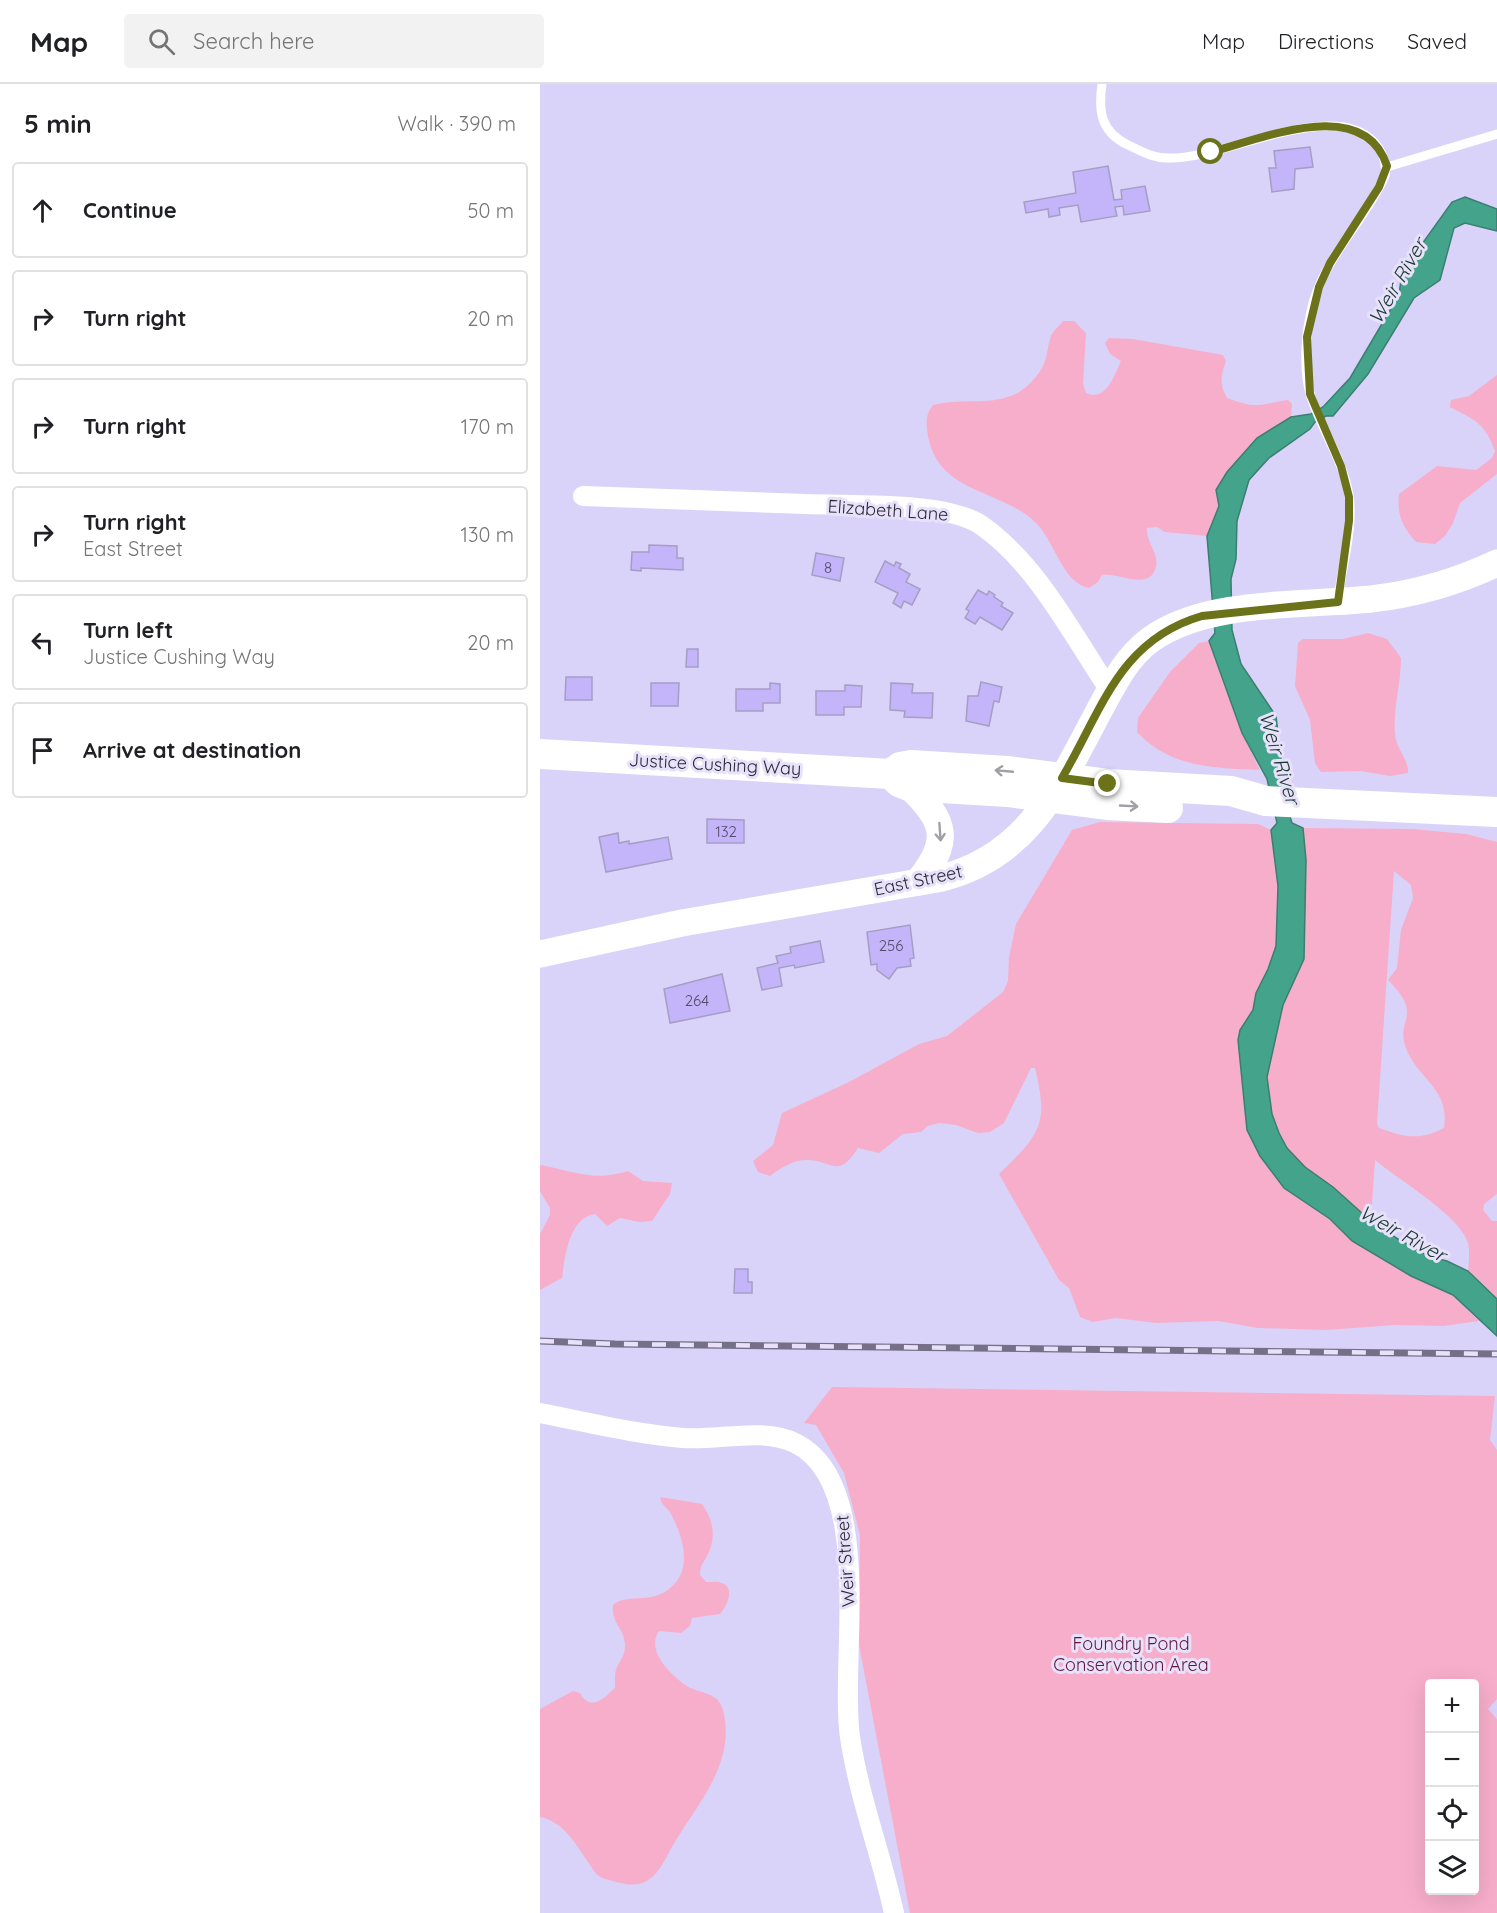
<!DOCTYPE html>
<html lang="en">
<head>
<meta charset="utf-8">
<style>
  body { margin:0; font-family:Quicksand,sans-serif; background:#f2f2f2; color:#202124 }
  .controls { position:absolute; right:18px; bottom:18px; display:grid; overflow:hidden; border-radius:6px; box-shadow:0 6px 24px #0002 }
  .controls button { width:54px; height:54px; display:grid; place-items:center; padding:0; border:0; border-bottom:2px solid #e0e0e0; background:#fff; color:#202124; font:30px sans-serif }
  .stop { position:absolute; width:18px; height:18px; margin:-14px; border:4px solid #6b721a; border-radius:50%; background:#fff }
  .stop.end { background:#6b721a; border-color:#fff; box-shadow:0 2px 6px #0008 }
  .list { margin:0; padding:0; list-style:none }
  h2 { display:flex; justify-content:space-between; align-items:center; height:78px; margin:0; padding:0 24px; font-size:26px }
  h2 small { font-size:20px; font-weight:400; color:#757577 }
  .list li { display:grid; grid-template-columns:39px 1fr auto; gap:18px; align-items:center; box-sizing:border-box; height:96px; margin:0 12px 12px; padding:0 12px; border:2px solid #e0e0e0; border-radius:6px }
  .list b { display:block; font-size:22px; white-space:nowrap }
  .list p { margin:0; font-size:20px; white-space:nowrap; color:#757577 }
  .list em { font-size:20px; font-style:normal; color:#757577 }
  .icon { flex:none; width:33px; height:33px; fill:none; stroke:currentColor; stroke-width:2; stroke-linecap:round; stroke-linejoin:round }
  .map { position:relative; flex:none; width:957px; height:1829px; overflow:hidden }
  header { display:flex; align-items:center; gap:36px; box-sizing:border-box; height:84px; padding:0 30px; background:#fff; border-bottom:2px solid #e0e0e0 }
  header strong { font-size:28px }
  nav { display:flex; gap:33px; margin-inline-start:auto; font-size:21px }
  .search { width:420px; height:54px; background:#f2f2f2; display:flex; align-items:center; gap:15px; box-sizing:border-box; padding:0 21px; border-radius:6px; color:#757577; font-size:22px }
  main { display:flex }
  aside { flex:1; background:#fff }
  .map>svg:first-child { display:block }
  .green { fill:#f7aecb; fill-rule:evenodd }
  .water { fill:#43a38b; stroke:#3c7e72; stroke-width:1.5 }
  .building { fill:#c4b4fa; stroke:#a59ec3; stroke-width:1.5 }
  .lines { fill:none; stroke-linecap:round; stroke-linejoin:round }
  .lane { stroke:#fff; stroke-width:9 }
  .street { stroke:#fff; stroke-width:20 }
  .secondary { stroke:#fff; stroke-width:27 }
  .primary { stroke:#fff; stroke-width:30 }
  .rail-casing { stroke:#757088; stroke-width:7 }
  .rail { stroke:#e7e2fa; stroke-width:4.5; stroke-dasharray:14; stroke-linecap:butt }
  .oneway { stroke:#a09fa5 }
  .route { stroke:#6b721a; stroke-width:8 }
  .labels { text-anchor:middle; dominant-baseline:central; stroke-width:6; stroke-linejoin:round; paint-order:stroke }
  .number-label { font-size:15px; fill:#524c68 }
  .street-label { font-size:18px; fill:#2c2937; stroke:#e7e2fa }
  .park-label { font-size:18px; fill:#63163d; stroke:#e7e2fa }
  .water-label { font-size:20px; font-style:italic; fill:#1d3a32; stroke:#e7e2fa }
</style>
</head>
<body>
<header>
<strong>Map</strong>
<div class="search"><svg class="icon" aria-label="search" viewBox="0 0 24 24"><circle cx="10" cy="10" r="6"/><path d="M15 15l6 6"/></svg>Search here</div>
<nav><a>Map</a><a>Directions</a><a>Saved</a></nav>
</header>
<main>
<aside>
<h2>5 min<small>Walk · 390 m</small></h2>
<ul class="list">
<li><svg class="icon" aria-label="ahead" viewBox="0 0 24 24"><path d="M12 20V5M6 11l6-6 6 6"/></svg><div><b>Continue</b></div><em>50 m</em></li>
<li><svg class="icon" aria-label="right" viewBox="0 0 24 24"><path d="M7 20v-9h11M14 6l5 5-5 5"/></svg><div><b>Turn right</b></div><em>20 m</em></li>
<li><svg class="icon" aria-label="right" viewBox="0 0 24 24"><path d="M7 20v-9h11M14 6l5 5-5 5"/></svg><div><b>Turn right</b></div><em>170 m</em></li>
<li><svg class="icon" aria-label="right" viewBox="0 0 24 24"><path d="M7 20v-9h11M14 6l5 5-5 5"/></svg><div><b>Turn right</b><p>East Street</p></div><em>130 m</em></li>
<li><svg class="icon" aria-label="left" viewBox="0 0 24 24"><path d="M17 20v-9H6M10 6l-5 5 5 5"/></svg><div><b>Turn left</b><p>Justice Cushing Way</p></div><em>20 m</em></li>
<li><svg class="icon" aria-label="arrive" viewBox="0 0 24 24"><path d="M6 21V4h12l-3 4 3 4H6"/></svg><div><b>Arrive at destination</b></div></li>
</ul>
</aside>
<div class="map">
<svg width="957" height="1829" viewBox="0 0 957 1829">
  <rect width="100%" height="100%" fill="#dad3f9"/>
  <g class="green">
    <path d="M 523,237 L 534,237 L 546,249 L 543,300 L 546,309 C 566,318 574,292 581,277 L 570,270 L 565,259 L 569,254 L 593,255 L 683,271 L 686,277 C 681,291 679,300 687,314 C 719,326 718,320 748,316 L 752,320 L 751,333 C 719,351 696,374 676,406 L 679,422 L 667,452 L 625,448 L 617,443 L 607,444 C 605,459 623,471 614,488 C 605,505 577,488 562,491 L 558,498 L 549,504 C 522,499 514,455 495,438 C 460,405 399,410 388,352 C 386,340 385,331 393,321 C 435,311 473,331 502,284 C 508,273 507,263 511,252 C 513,247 519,242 523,237 Z"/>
    <path d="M 957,291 L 957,390 L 920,419 L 913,439 L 905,452 L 895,460 L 876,458 C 862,442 857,431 859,410 L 897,382 L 936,386 L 952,374 L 955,367 C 944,338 936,337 910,323 L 911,316 L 929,312 Z"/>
    <path d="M 828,549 L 847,555 L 861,574 C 861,599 853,624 855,650 C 856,665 869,675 868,689 L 850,692 L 820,687 L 781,688 L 775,679 L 770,636 L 755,602 L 758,559 L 763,555 L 803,555 Z"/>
    <path d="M 669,557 L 702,649 L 720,686 C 675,684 630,684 597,648 L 598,634 L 630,588 L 659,559 Z"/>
    <path d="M 560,738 L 718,740 L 731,746 L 732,750 L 763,751 L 763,744 L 872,745 L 926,750 L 957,758 L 957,1110 L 944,1120 L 943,1126 L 952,1137 L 957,1137 L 957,1215 L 928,1187 C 929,1179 930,1167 928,1159 C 921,1132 857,1095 835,1076 L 829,1165 L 871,1191 L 913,1211 L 939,1237 L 904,1242 L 855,1241 L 786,1246 L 718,1244 L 678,1237 L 616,1239 L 576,1234 L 553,1238 L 540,1233 L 529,1204 L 519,1196 L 459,1090 C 500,1050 509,1041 495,984 L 491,984 L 464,1039 L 450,1048 L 438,1049 L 416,1041 L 399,1039 L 388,1042 L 381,1048 L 363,1050 L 339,1069 L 318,1064 C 297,1097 293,1075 265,1076 C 252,1076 240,1085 230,1092 L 218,1088 L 213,1077 L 233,1061 L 242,1029 L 309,998 L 379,960 L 407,952 L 463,908 L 468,897 L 469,873 L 476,840 L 532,746 ZM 854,787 L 871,801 L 873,814 L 861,846 L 857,884 L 848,896 C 886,934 853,934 867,967 C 880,996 910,1006 904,1044 C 879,1057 864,1053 839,1044 L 837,1040 Z"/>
    <path d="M 0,1081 C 35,1087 52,1098 88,1087 L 103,1097 L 132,1099 L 130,1110 L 112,1137 L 99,1138 L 80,1134 L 67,1142 L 55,1130 C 29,1134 25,1172 22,1194 L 0,1206 L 0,1150 L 10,1131 L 10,1124 L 0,1107 Z"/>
    <path d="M 292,1303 L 955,1312 L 950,1356 L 957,1366 L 957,1615 L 948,1625 L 957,1635 L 957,1829 L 370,1829 L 319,1561 L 320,1451 L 304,1389 L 276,1341 L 264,1339 ZM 890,1600 L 934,1600 L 934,1806 L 890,1806 Z"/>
    <path d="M 120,1413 L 162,1420 C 174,1437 177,1454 166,1474 C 162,1481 160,1482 160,1491 L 166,1498 C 171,1498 178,1497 182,1499 C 196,1504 186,1524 180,1530 L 152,1534 L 150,1542 L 141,1549 L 119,1547 C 105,1567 132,1592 147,1602 C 159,1610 178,1607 183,1626 C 196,1676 161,1716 136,1756 C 123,1777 116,1805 85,1800 C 78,1798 65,1796 59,1792 C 55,1790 51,1782 48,1778 C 35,1759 24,1738 0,1733 L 0,1625 L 33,1607 L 40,1609 C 51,1628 63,1615 75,1604 C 75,1597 74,1587 78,1581 C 83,1572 85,1570 85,1560 C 84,1544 71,1539 73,1521 C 89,1507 115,1524 136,1498 C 151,1480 142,1451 132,1432 C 129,1424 121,1422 120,1413 Z"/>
  </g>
  <path class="water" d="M 925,113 L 957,125 L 957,147 L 925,139 L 914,144 L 900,196 L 874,214 L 828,290 L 793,332 L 786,332 L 775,338 L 770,345 L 729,374 L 709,396 L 697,437 L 696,475 L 691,495 L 692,546 L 701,580 L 736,632 L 743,692 L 739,696 L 752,739 L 763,744 L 766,776 L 764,875 L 743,921 L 727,993 L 732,1030 L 739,1049 L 747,1064 L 765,1083 L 793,1103 L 823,1130 L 858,1155 L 890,1173 L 907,1177 L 928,1187 L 957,1215 L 957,1252 L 913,1211 L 871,1192 L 812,1157 L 790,1135 L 744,1104 L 720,1072 L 707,1046 L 698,956 L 700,946 L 713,926 L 716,909 L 728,885 L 736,862 L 738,802 L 731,746 L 737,739 L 727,695 L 702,649 L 669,557 L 675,549 L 667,452 L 679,422 L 676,406 L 687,388 L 717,354 L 751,333 L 771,330 L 783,323 L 810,294 L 859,211 L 862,188 L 912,118 Z"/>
  <g class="building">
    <path d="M 770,63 L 773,83 L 755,85 L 754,105 L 732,108 L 729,84 L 736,84 L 734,67 Z"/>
    <path d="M 568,82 L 574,116 L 582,115 L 581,106 L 605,102 L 610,127 L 584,131 L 583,122 L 575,123 L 577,132 L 541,138 L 538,121 L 519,124 L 520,131 L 509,133 L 508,125 L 486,129 L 484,118 L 536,109 L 533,88 Z"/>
    <path d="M 109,461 L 137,462 L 137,474 L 143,474 L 143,486 L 101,484 L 101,487 L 91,486 L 92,468 L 109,468 Z"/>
    <path d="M 276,469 L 304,474 L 300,497 L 272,491 Z"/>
    <path d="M 345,477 L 354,482 L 356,478 L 361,480 L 359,484 L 370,490 L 366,498 L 380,505 L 372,521 L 364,517 L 361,524 L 353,519 L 358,509 L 335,498 Z"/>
    <path d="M 438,506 L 447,511 L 449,507 L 455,511 L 454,513 L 463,519 L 461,522 L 473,529 L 462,546 L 440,533 L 435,540 L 425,534 L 429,527 L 426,525 Z"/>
    <path d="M 147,565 L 158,565 L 158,583 L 146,583 Z"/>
    <path d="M 26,593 L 52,593 L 52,616 L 25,616 Z"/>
    <path d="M 441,598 L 462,603 L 459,618 L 454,617 L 449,642 L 426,637 L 428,612 L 438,612 Z"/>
    <path d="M 111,599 L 139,599 L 138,622 L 111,622 Z"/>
    <path d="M 230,599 L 240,600 L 240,619 L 223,619 L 223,627 L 196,627 L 196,605 L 230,605 Z"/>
    <path d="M 351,599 L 373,600 L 372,609 L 393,609 L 392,634 L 364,633 L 365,627 L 350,626 Z"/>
    <path d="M 305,601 L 322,602 L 321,623 L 304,623 L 304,631 L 276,631 L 276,607 L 305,607 Z"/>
    <path d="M 167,735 L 204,736 L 204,759 L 167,759 Z"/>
    <path d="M 78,749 L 79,759 L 89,757 L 89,760 L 128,753 L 132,775 L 66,788 L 59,753 Z"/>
    <path d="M 370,841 L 374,874 L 370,875 L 371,882 L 357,884 L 349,895 L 337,886 L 337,880 L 331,881 L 327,848 Z"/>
    <path d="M 280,857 L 284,878 L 255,884 L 254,881 L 239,884 L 242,902 L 222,906 L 217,884 L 238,879 L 236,872 L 251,869 L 250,863 Z"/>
    <path d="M 182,890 L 190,927 L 130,939 L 124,905 Z"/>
    <path d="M 195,1185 L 208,1185 L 208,1198 L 212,1198 L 212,1209 L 194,1209 Z"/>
  </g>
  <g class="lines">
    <g class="lane">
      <path d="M 562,0 C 558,28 561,48 588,61 C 601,67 612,74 627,74 C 681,77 793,13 834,58 C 843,68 847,79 845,92 C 824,139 782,175 771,227 C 765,254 763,287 771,313 C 782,347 803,376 809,411 C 814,444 802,482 798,515"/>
      <path d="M 847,83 L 957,50"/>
    </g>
    <g class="street">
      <path d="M 43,412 C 118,415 192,418 266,420 C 310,422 405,417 441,441 C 497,480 532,550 569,605"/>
      <path d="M 0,1329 C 47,1338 94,1350 143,1354 C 178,1357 222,1343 255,1359 C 337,1399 299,1577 310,1653 C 319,1713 341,1770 354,1829"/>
    </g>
    <g class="secondary">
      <path d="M 369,702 C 407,738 411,757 378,798"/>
      <path d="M 0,870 L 142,839 L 397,795 C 488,775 520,700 560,625 C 574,599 586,574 610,556 C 666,515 764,522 831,515 C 875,510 917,498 957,479"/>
    </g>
    <g class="primary">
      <path d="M 0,670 L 351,690 L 360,683 L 371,681 L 467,687 L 568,700 L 691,707 L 726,717 L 957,728"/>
      <path d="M 351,690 L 359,698 L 369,702 L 468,708 L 567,721 L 628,724"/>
    </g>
    <defs>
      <path id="rail" d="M 0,1257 L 75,1260 L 957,1270"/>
    </defs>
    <use href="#rail" class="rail-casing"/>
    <use href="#rail" class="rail"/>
  </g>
  <defs><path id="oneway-shaft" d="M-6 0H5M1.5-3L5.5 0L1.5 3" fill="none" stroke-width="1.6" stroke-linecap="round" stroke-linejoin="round" transform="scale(1.5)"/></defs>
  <g class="oneway">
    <use href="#oneway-shaft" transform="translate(464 687) rotate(-175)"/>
    <use href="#oneway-shaft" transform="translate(589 722) rotate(3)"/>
    <use href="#oneway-shaft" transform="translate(400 748) rotate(86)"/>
  </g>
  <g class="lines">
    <path class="route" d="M 568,700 L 522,694 C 562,626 579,556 662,532 L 798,518 L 809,437 L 809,413 L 801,382 L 770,310 L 767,253 L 779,203 L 790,179 L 839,103 L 847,82 C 824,10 722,55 671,68"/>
  </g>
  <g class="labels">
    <g class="number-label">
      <text x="288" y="483">8</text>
      <text x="186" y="747">132</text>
      <text x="351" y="861">256</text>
      <text x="157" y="916">264</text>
    </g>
    <g class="street-label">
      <text transform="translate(348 426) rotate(4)">Elizabeth Lane</text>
      <text transform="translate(175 680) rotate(3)">Justice Cushing Way</text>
      <text transform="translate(378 796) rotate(-12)">East Street</text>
      <text transform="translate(305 1477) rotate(-94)">Weir Street</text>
    </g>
    <g class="park-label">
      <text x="591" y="1559">Foundry Pond<tspan x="591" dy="21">Conservation Area</tspan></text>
    </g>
    <g class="water-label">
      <text transform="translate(857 197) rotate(-60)">Weir River</text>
      <text transform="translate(740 674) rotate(73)">Weir River</text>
      <text transform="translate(863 1149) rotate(29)">Weir River</text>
    </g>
  </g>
</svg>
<div class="controls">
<button>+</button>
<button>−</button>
<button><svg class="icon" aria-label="locate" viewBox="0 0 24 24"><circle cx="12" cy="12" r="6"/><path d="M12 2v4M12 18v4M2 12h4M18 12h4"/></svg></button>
<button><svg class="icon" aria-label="layers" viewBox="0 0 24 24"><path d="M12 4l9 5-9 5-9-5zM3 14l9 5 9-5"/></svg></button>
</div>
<div class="stop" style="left:671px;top:68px"></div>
<div class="stop end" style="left:568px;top:700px"></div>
</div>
</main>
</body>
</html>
